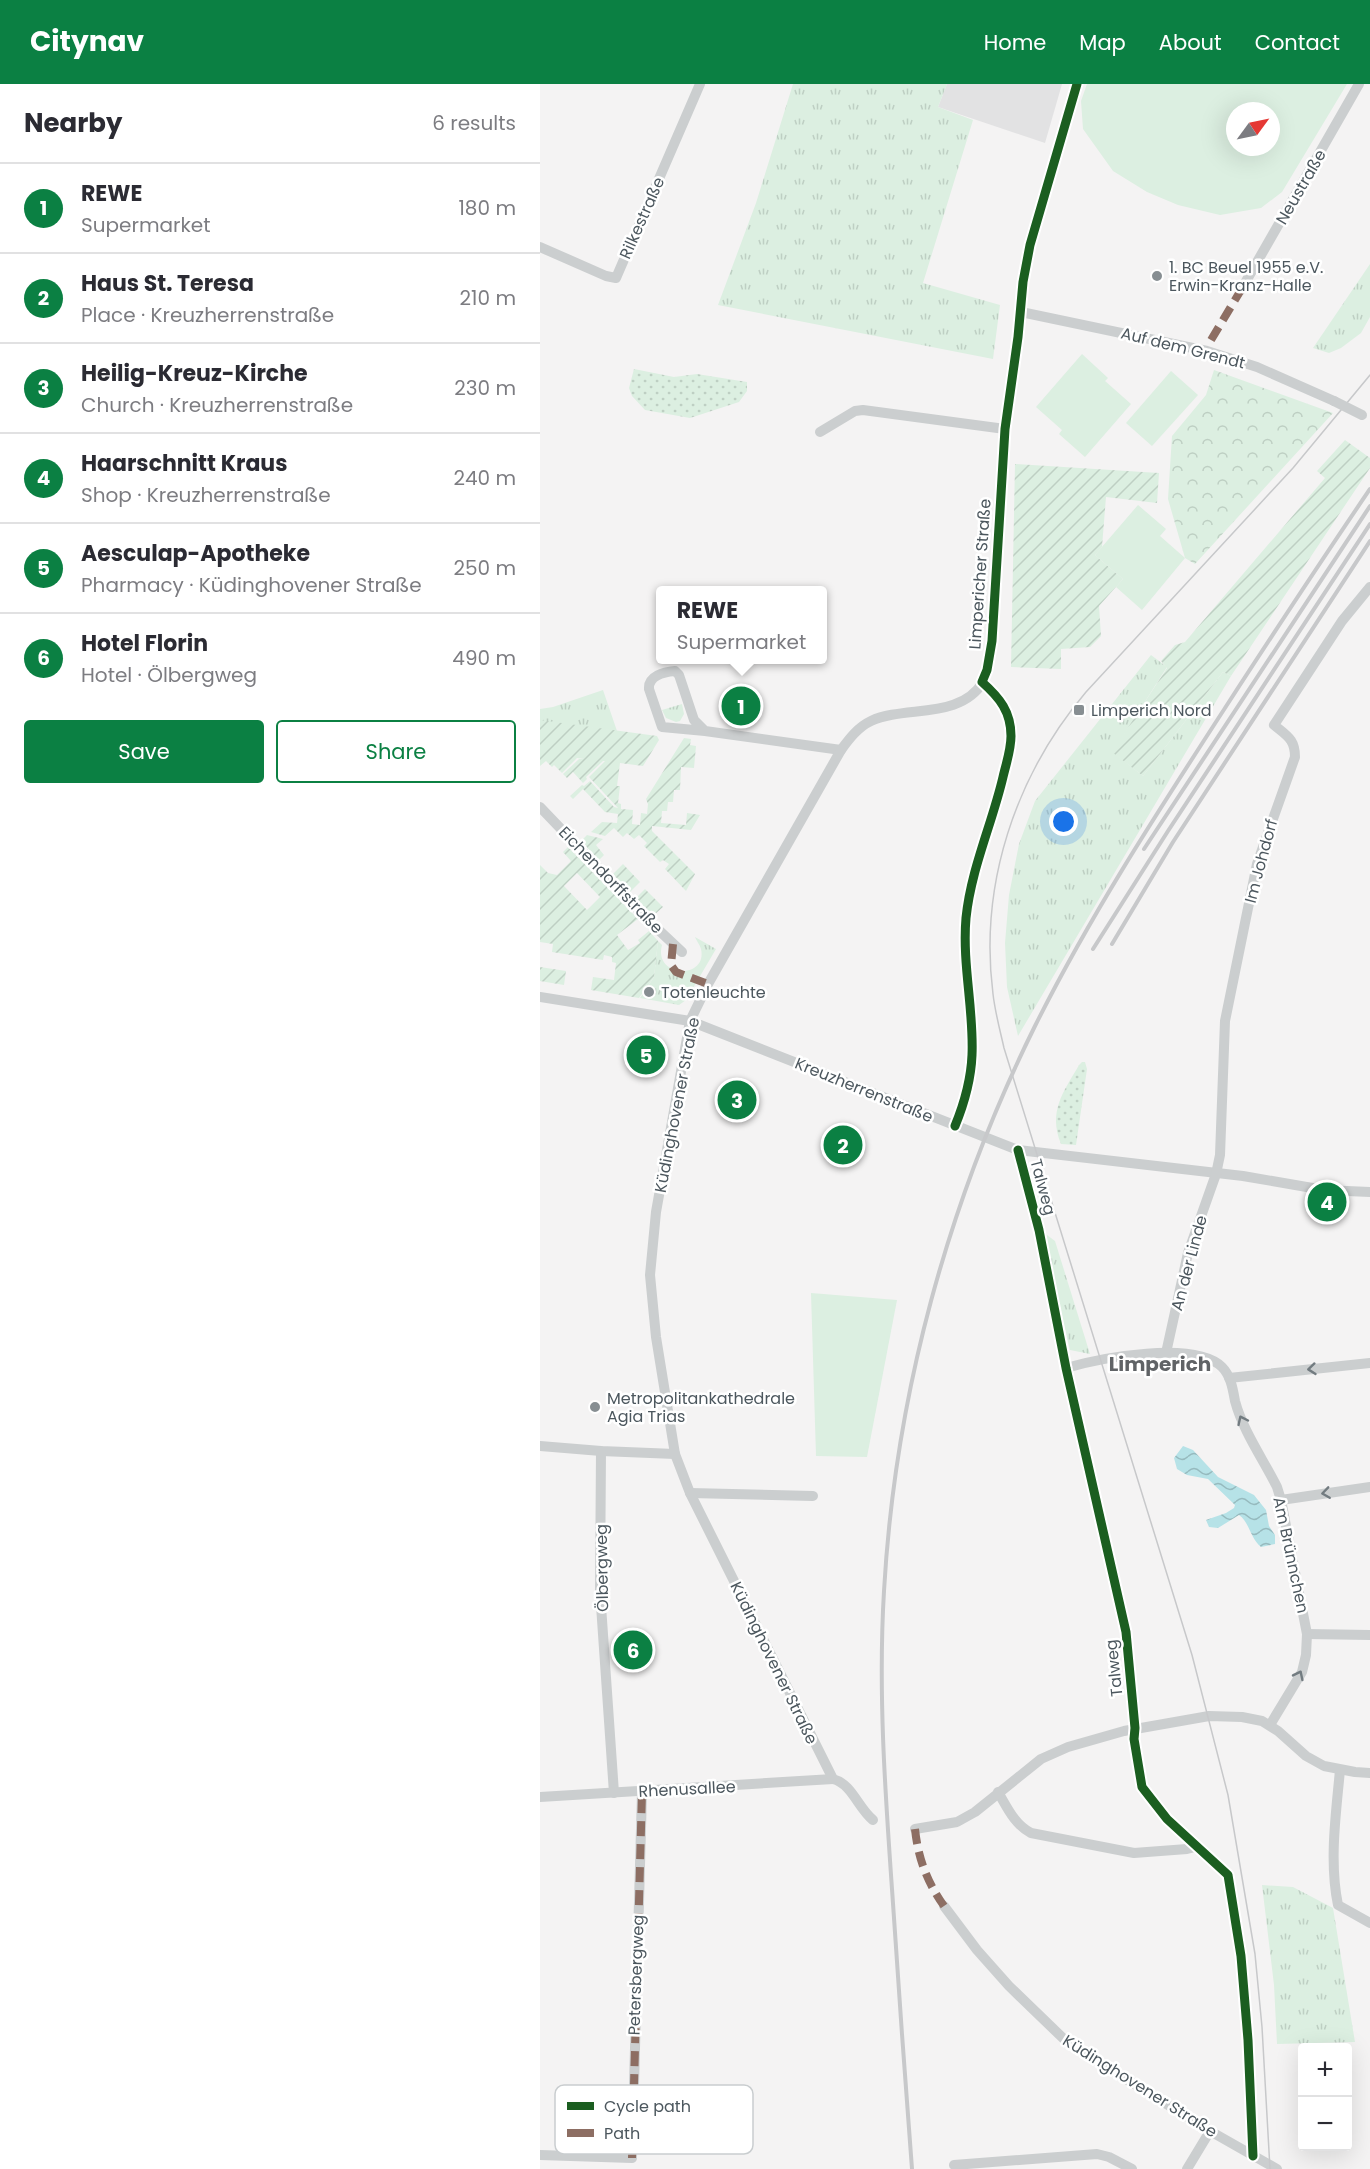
<!DOCTYPE html>
<html lang="en">
<head>
<meta charset="utf-8">
<style>
  body { margin:0; font-family:Poppins,sans-serif; background:#f2f2f3; color:#2b2b33 }
  .controls { position:absolute; right:18px; bottom:18px; display:grid; overflow:hidden; border-radius:6px; box-shadow:0 6px 24px #0002 }
  .controls button { width:54px; height:54px; display:grid; place-items:center; padding:0; border:0; border-bottom:2px solid #e1e1e2; background:#fff; color:#2b2b33; font:30px sans-serif }
  .compass { position:absolute; left:686px; top:18px; width:54px; height:54px; border-radius:50%; background:#fff; box-shadow:0 6px 24px #0002; rotate:57deg }
  .you { position:absolute; left:524px; top:738px; width:21px; height:21px; margin:-15px; border:4px solid #fff; border-radius:50%; background:#1a73e8; box-shadow:0 0 0 9px #1a73e833 }
  .badge { display:grid; place-items:center; width:39px; height:39px; border-radius:50%; background:#0b8043; color:#fff; font-size:20px; font-weight:700 }
  .pin { position:absolute; translate:-50% -50%; border:3px solid #fff; box-shadow:0 2px 6px #0006 }
  .popup { position:absolute; left:116px; top:502px; width:171px; height:78px; box-sizing:border-box; display:grid; place-content:center; border-radius:6px; background:#fff; filter:drop-shadow(0 2px 4px #0005); font-size:20px; white-space:nowrap; color:#7c7c81 }
  .popup b { font-size:22px; color:#2b2b33 }
  .popup::after { content:''; position:absolute; left:50%; top:100%; margin-left:-12px; border:12px solid transparent; border-top-color:#fff }
  .list { margin:0; padding:0; list-style:none }
  h2 { display:flex; justify-content:space-between; align-items:center; height:78px; margin:0; padding:0 24px; font-size:26px }
  h2 small { font-size:20px; font-weight:400; color:#7c7c81 }
  .list li { display:grid; grid-template-columns:39px 1fr auto; gap:18px; align-items:center; box-sizing:border-box; height:90px; padding:0 24px; border-top:2px solid #e1e1e2 }
  .list b { display:block; font-size:22px; white-space:nowrap }
  .list p { margin:0; font-size:20px; white-space:nowrap; color:#7c7c81 }
  .list em { font-size:20px; font-style:normal; color:#7c7c81 }
  .actions { display:flex; gap:12px; padding:18px 24px }
  .actions a { flex:1; padding:14px 0; border:2px solid #0b8043; border-radius:6px; text-align:center; font-size:21px; color:#0b8043 }
  .actions .main { background:#0b8043; color:#fff }
  .map { position:relative; flex:none; width:830px; height:2085px; overflow:hidden }
  header { display:flex; align-items:center; gap:36px; box-sizing:border-box; height:84px; padding:0 30px; background:#0b8043; color:#fff }
  header strong { font-size:28px }
  nav { display:flex; gap:33px; margin-inline-start:auto; font-size:21px }
  main { display:flex }
  aside { flex:1; background:#fff }
  .map>svg:first-child { display:block }
  .education { fill:#e2e2e3 }
  .grass { fill:url(#grass-tufts) }
  .forest { fill:url(#forest-crowns) }
  .park { fill:url(#park-dots) }
  .garden { fill:url(#garden-furrows); fill-rule:evenodd }
  .pitch { fill:#dcefe1; fill-rule:evenodd }
  .water { fill:url(#water-waves) }
  .lines { fill:none; stroke-linecap:round; stroke-linejoin:round }
  .street { stroke:#cbcecf; stroke-width:10 }
  .tram { stroke:#c7c8ca; stroke-width:1.5 }
  .rail { stroke:#c7c8ca; stroke-width:4 }
  .street-bridge { stroke:#cbcecf; stroke-width:10 }
  .quiet { stroke:#8d6e63; stroke-width:8; stroke-dasharray:15 8; stroke-linecap:butt }
  .cycleway-casing { stroke:#fff; stroke-width:13 }
  .cycleway { stroke:#1b5e20; stroke-width:9 }
  .oneway { stroke:#727b80 }
  .poi-dot { fill:#878e92; stroke:#fff; stroke-width:2 }
  .labels { text-anchor:middle; dominant-baseline:central; stroke-width:5; stroke-linejoin:round; paint-order:stroke }
  .street-label { font-size:16px; fill:#4c575e; stroke:#fff }
  .poi-label { font-size:16px; fill:#4c575e; stroke:#fff; text-anchor:start }
  .quarter-label { font-size:20px; font-weight:bold; fill:#606366; stroke:#fff }
  .key { fill:#fff; stroke:#c9cdcf; stroke-width:1.5 }
  .key-label { font-size:16px; fill:#4c575e }
</style>
</head>
<body>
<header>
<strong>Citynav</strong>
<nav><a>Home</a><a>Map</a><a>About</a><a>Contact</a></nav>
</header>
<main>
<aside>
<h2>Nearby<small>6 results</small></h2>
<ul class="list">
<li><span class="badge">1</span><div><b>REWE</b><p>Supermarket</p></div><em>180 m</em></li>
<li><span class="badge">2</span><div><b>Haus St. Teresa</b><p>Place · Kreuzherrenstraße</p></div><em>210 m</em></li>
<li><span class="badge">3</span><div><b>Heilig-Kreuz-Kirche</b><p>Church · Kreuzherrenstraße</p></div><em>230 m</em></li>
<li><span class="badge">4</span><div><b>Haarschnitt Kraus</b><p>Shop · Kreuzherrenstraße</p></div><em>240 m</em></li>
<li><span class="badge">5</span><div><b>Aesculap-Apotheke</b><p>Pharmacy · Küdinghovener Straße</p></div><em>250 m</em></li>
<li><span class="badge">6</span><div><b>Hotel Florin</b><p>Hotel · Ölbergweg</p></div><em>490 m</em></li>
</ul>
<div class="actions"><a class="main">Save</a><a>Share</a></div>
</aside>
<div class="map">
<svg width="830" height="2085" viewBox="0 0 830 2085">
  <defs>
    <pattern id="grass-tufts" width="24" height="20" patternUnits="userSpaceOnUse" patternTransform="scale(1.5)"><rect width="24" height="20" fill="#dcefe1"/><path d="M3 7l-1-3M5 7V3M7 7l1-3M15 17l-1-3M17 17v-4M19 17l1-3" fill="none" stroke="#becfc3"/></pattern>
    <pattern id="forest-crowns" width="20" height="18" patternUnits="userSpaceOnUse" patternTransform="scale(1.5)"><rect width="20" height="18" fill="#dcefe1"/><path d="M2 6a3 3 0 1 1 6 0M12 15a3 3 0 1 1 6 0" fill="none" stroke="#becfc3"/></pattern>
    <pattern id="park-dots" width="8" height="8" patternUnits="userSpaceOnUse" patternTransform="scale(1.5)"><rect width="8" height="8" fill="#dcefe1"/><path d="M2 2h.1M6 6h.1" fill="none" stroke="#becfc3" stroke-width="1.8" stroke-linecap="round"/></pattern>
    <pattern id="garden-furrows" width="10" height="10" patternUnits="userSpaceOnUse" patternTransform="scale(1.5)"><rect width="10" height="10" fill="#dcefe1"/><path d="M-1 1l2-2M0 10L10 0M9 11l2-2" fill="none" stroke="#becfc3"/></pattern>
    <pattern id="water-waves" width="16" height="10" patternUnits="userSpaceOnUse" patternTransform="scale(1.5)"><rect width="16" height="10" fill="#b6e2e7"/><path d="M0 5q4-4 8 0t8 0" fill="none" stroke="#96babe"/></pattern>
  </defs>
  <rect width="100%" height="100%" fill="#f4f3f3"/>
  <path class="education" d="M 407,0 L 522,0 L 505,59 L 398,23 Z"/>
  <g class="grass">
    <path d="M 253,0 L 407,0 L 398,23 L 433,36 L 383,199 L 460,221 L 453,275 L 178,221 L 216,119 Z"/>
    <path d="M 830,180 L 830,233 L 821,249 L 801,264 L 789,269 L 773,264 Z"/>
    <path d="M 611,571 L 627,583 L 573,668 L 603,692 L 683,588 L 691,592 L 478,952 L 467,903 L 465,859 L 469,811 L 479,760 L 495,717 Z"/>
    <path d="M 63,606 L 77,647 L 0,637 L 0,625 L 13,623 Z"/>
    <path d="M 142,620 L 144,630 L 140,637 L 136,638 L 126,634 L 122,626 Z"/>
    <path d="M 155,853 L 176,865 L 146,916 L 139,921 L 100,914 L 114,893 L 118,857 L 122,861 C 113,894 168,896 161,865 C 160,861 156,856 155,853 Z"/>
    <path d="M 503,1148 L 515,1157 L 550,1270 L 530,1266 Z"/>
    <path d="M 722,1801 L 753,1803 L 793,1824 L 815,1958 L 737,1960 L 734,1901 Z"/>
  </g>
  <path class="forest" d="M 674,286 L 793,329 L 655,480 L 645,474 L 628,415 L 632,352 L 666,311 Z"/>
  <g class="park">
    <path d="M 94,285 L 134,293 L 157,290 L 207,298 L 207,307 L 199,318 L 150,334 L 105,326 L 92,312 L 89,304 Z"/>
    <path d="M 542,978 L 545,978 L 547,985 L 536,1061 L 521,1060 C 508,1027 523,1009 539,981 Z"/>
  </g>
  <g class="garden">
    <path d="M 805,356 L 830,374 L 830,384 L 691,592 L 683,588 L 603,692 L 572,668 L 627,584 L 621,577 L 635,561 L 645,558 L 785,394 L 777,387 Z"/>
    <path d="M 475,380 L 619,389 L 617,419 L 566,413 L 562,463 L 555,471 L 583,495 L 559,522 L 561,552 L 550,563 L 521,565 L 521,585 L 471,583 Z"/>
    <path d="M 0,636 L 117,652 L 119,656 L 103,682 L 80,679 L 77,702 L 80,702 L 78,719 L 81,720 L 81,725 L 93,726 L 92,740 L 100,741 L 101,729 L 107,730 L 108,720 L 106,715 L 144,654 L 151,655 L 150,661 L 156,662 L 154,684 L 141,683 L 140,706 L 134,706 L 133,718 L 128,718 L 127,727 L 122,727 L 121,739 L 146,741 L 147,729 L 160,731 L 151,746 L 112,742 L 112,747 L 155,790 L 146,807 L 125,785 L 129,780 L 123,776 L 120,778 L 104,762 L 107,759 L 99,751 L 94,755 L 87,749 L 83,753 L 74,744 L 65,752 L 51,748 L 62,738 L 77,739 L 78,730 L 65,728 L 43,705 L 33,715 L 30,712 L 42,701 L 44,702 L 50,697 L 74,723 L 78,724 L 49,693 L 65,677 L 63,677 L 46,693 L 47,695 L 43,699 L 33,688 L 27,694 L 23,690 L 39,675 L 44,675 L 37,674 L 22,689 L 14,681 L 12,683 L 6,677 L 0,682 Z"/>
    <path d="M 47,751 L 63,755 L 56,761 L 64,771 L 59,776 L 41,757 Z"/>
    <path d="M 28,763 L 98,835 L 77,851 L 88,866 L 100,859 L 98,856 L 109,847 L 118,857 L 114,893 L 99,914 L 51,906 L 53,893 L 74,896 L 76,879 L 72,878 L 72,873 L 64,871 L 63,876 L 12,868 L 13,860 L 0,858 L 0,781 L 8,789 L 17,791 L 31,777 L 23,768 ZM 37,789 L 60,813 L 47,826 L 24,802 Z"/>
    <path d="M 83,780 L 100,798 L 90,808 L 73,790 Z"/>
    <path d="M 105,805 L 123,823 L 113,832 L 96,814 Z"/>
    <path d="M 0,883 L 26,887 L 24,901 L 0,897 Z"/>
  </g>
  <g class="pitch">
    <path d="M 547,0 L 807,0 L 742,108 L 721,124 L 680,131 L 638,121 L 607,108 L 573,87 L 543,45 L 541,17 ZM 695,27 L 731,27 L 731,63 L 695,63 Z"/>
    <path d="M 542,270 L 568,294 L 565,297 L 591,320 L 545,373 L 519,350 L 522,346 L 496,323 Z"/>
    <path d="M 631,287 L 658,311 L 612,362 L 586,339 Z"/>
    <path d="M 598,421 L 626,445 L 620,452 L 645,474 L 602,526 L 576,503 L 583,495 L 555,471 Z"/>
    <path d="M 271,1209 L 357,1216 L 327,1373 L 276,1372 Z"/>
  </g>
  <path class="water" d="M 643,1362 L 653,1366 L 678,1393 L 714,1411 L 726,1426 L 729,1442 L 735,1451 L 735,1460 L 721,1463 C 710,1454 710,1439 699,1431 L 678,1444 L 669,1443 L 666,1436 L 686,1429 L 694,1424 L 695,1421 L 668,1395 L 647,1391 L 637,1385 L 634,1374 Z"/>
  <g class="lines">
    <g class="street">
      <path d="M 0,163 L 66,192 L 76,194 L 160,0"/>
      <path d="M 701,206 L 819,0"/>
      <path d="M 481,228 L 667,267 L 717,283 L 794,317"/>
      <path d="M 280,348 L 315,327 L 323,326 L 465,345"/>
      <path d="M 165,647 L 154,636 L 139,591 L 135,587 C 124,588 108,592 109,605 L 122,643 L 165,647 L 301,666"/>
      <path d="M 0,723 L 109,837 L 142,868"/>
      <path d="M 0,913 L 150,937 L 478,1066 L 703,1092 L 784,1106 L 830,1108"/>
      <path d="M 415,1042 C 424,1020 431,996 432,971 C 434,926 422,880 426,834 C 431,785 452,740 463,693 C 466,680 471,666 471,652 C 471,628 460,614 442,598"/>
      <path d="M 478,1066 L 499,1146 L 526,1284 L 586,1548 L 595,1644 L 594,1655 L 602,1703 L 627,1735 L 688,1791 L 701,1872 L 708,1956 L 713,2072"/>
      <path d="M 626,1269 L 648,1169 L 676,1090 L 680,1071 L 685,937 L 717,780 L 755,673 C 755,655 747,652 734,641 L 802,537 L 830,503"/>
      <path d="M 526,1284 C 561,1274 654,1256 682,1283 C 691,1292 693,1306 695,1317 C 703,1347 723,1375 737,1403 L 741,1416 L 767,1550 L 766,1571 L 762,1588 L 730,1641"/>
      <path d="M 689,1294 L 830,1279"/>
      <path d="M 0,1362 L 61,1367 L 135,1370"/>
      <path d="M 61,1367 L 60,1507 L 74,1709"/>
      <path d="M 150,1409 L 273,1412"/>
      <path d="M 741,1416 L 830,1403"/>
      <path d="M 767,1550 L 830,1551"/>
      <path d="M 800,1686 C 796,1730 789,1777 798,1821 L 830,1839"/>
      <path d="M 458,1708 C 467,1723 474,1740 491,1749 L 594,1769 L 647,1765 L 655,1763"/>
      <path d="M 0,1713 L 293,1695"/>
      <path d="M 333,1736 C 318,1724 312,1700 293,1695 L 150,1409 L 135,1370 L 116,1253 L 110,1191 L 116,1128 L 150,937 L 168,900 L 301,666 C 309,655 318,643 331,637 C 365,621 420,636 443,598 C 449,586 450,570 452,557 L 465,345 L 478,253 L 483,198 L 490,161 L 537,0"/>
      <path d="M 375,1745 L 417,1738 L 435,1728 L 501,1675 L 528,1663 L 584,1647 L 669,1632 L 702,1633 L 722,1637 L 738,1647 L 766,1672 L 784,1682 L 815,1688 L 830,1689"/>
      <path d="M 404,1822 L 437,1866 L 469,1902 L 528,1959 L 670,2047 L 737,2085"/>
      <path d="M 0,2071 L 92,2074 L 102,1708"/>
      <path d="M 414,2081 L 557,2070 L 569,2073 L 592,2085"/>
      <path d="M 647,2085 L 670,2047"/>
    </g>
    <path class="tram" d="M 730,2085 L 722,1943 L 715,1870 L 688,1711 L 652,1571 L 464,964 C 460,946 455,928 453,910 C 439,801 475,692 546,608 L 753,384 L 830,291"/>
    <g class="rail">
      <path d="M 604,765 L 830,422"/>
      <path d="M 572,860 L 633,758 L 830,457"/>
      <path d="M 553,865 L 628,747 L 830,440"/>
      <path d="M 372,2085 C 365,1992 358,1898 352,1805 C 345,1706 338,1606 344,1507 C 355,1312 408,1117 495,942 C 551,830 617,729 685,624 C 733,550 781,477 830,405"/>
    </g>
    <path class="street-bridge" d="M 794,317 L 822,331"/>
    <g class="quiet">
      <path d="M 671,256 L 701,206"/>
      <path d="M 133,860 L 131,881 L 136,888 L 168,900"/>
      <path d="M 375,1745 C 378,1774 387,1798 404,1822"/>
      <path d="M 92,2074 L 102,1708"/>
    </g>
    <defs>
      <g id="cycleway">
        <path d="M 415,1042 C 424,1020 431,996 432,971 C 434,926 422,880 426,834 C 431,785 452,740 463,693 C 466,680 471,666 471,652 C 471,628 460,614 442,598 L 447,586 L 452,557 L 465,345 L 478,253 L 483,198 L 490,161 L 537,0"/>
        <path d="M 478,1066 L 499,1146 L 526,1284 L 586,1548 L 595,1644 L 594,1655 L 602,1703 L 627,1735 L 688,1791 L 701,1872 L 708,1956 L 713,2072"/>
      </g>
    </defs>
    <use href="#cycleway" class="cycleway-casing"/>
    <use href="#cycleway" class="cycleway"/>
  </g>
  <defs><path id="oneway-chevron" d="M-2-3.5L2.5 0L-2 3.5" fill="none" stroke-width="1.6" stroke-linecap="round" stroke-linejoin="round" transform="scale(1.5)"/></defs>
  <g class="oneway">
    <use href="#oneway-chevron" transform="translate(772 1285) rotate(174)"/>
    <use href="#oneway-chevron" transform="translate(702 1336) rotate(-115)"/>
    <use href="#oneway-chevron" transform="translate(786 1409) rotate(172)"/>
    <use href="#oneway-chevron" transform="translate(759 1591) rotate(-64)"/>
  </g>
  <g class="poi-dot">
    <circle cx="617" cy="192" r="6"/>
    <rect x="533" y="620" width="12" height="12" rx="3"/>
    <circle cx="109" cy="908" r="6"/>
    <circle cx="55" cy="1323" r="6"/>
  </g>
  <g class="labels">
    <g class="street-label">
      <text transform="translate(761 103) rotate(-60)">Neustraße</text>
      <text transform="translate(102 134) rotate(-66)">Rilkestraße</text>
      <text transform="translate(643 264) rotate(14)">Auf dem Grendt</text>
      <text transform="translate(440 490) rotate(-86)">Limpericher Straße</text>
      <text transform="translate(721 777) rotate(-75)">Im Johdorf</text>
      <text transform="translate(71 796) rotate(46)">Eichendorffstraße</text>
      <text transform="translate(324 1006) rotate(22)">Kreuzherrenstraße</text>
      <text transform="translate(137 1021) rotate(-79)">Küdinghovener Straße</text>
      <text transform="translate(503 1103) rotate(75)">Talweg</text>
      <text transform="translate(649 1179) rotate(-75)">An der Linde</text>
      <text transform="translate(751 1471) rotate(78)">Am Brünnchen</text>
      <text transform="translate(62 1484) rotate(-91)">Ölbergweg</text>
      <text transform="translate(234 1579) rotate(64)">Küdinghovener Straße</text>
      <text transform="translate(574 1584) rotate(-96)">Talweg</text>
      <text transform="translate(147 1705) rotate(-3)">Rhenusallee</text>
      <text transform="translate(96 1891) rotate(-88)">Petersbergweg</text>
      <text transform="translate(600 2002) rotate(32)">Küdinghovener Straße</text>
    </g>
    <g class="poi-label">
      <text x="629" y="183">1. BC Beuel 1955 e.V.<tspan x="629" dy="18">Erwin-Kranz-Halle</tspan></text>
      <text x="551" y="626">Limperich Nord</text>
      <text x="121" y="908">Totenleuchte</text>
      <text x="67" y="1314">Metropolitankathedrale<tspan x="67" dy="18">Agia Trias</tspan></text>
    </g>
    <g class="quarter-label">
      <text x="620" y="1280">Limperich</text>
    </g>
  </g>
  <rect x="15" y="2001" width="198" height="69" rx="9" class="key"/>
  <rect x="27" y="2018" width="27" height="8" fill="#1b5e20"/>
  <rect x="27" y="2045" width="27" height="8" fill="#8d6e63"/>
  <g class="key-label">
    <text x="64" y="2028">Cycle path</text>
    <text x="64" y="2055">Path</text>
  </g>
</svg>
<div class="controls">
<button>+</button>
<button>−</button>
</div>
<svg class="compass" viewBox="-18 -18 36 36"><path d="M0-13l5 13h-10z" fill="#e53935"/><path d="M0 13l5-13h-10z" fill="#7c7c81"/></svg>
<div class="you"></div>
<div class="pin badge" style="left:201px;top:622px">1</div>
<div class="popup"><b>REWE</b>Supermarket</div>
<div class="pin badge" style="left:303px;top:1061px">2</div>
<div class="pin badge" style="left:197px;top:1016px">3</div>
<div class="pin badge" style="left:787px;top:1118px">4</div>
<div class="pin badge" style="left:106px;top:971px">5</div>
<div class="pin badge" style="left:93px;top:1566px">6</div>
</div>
</main>
</body>
</html>
